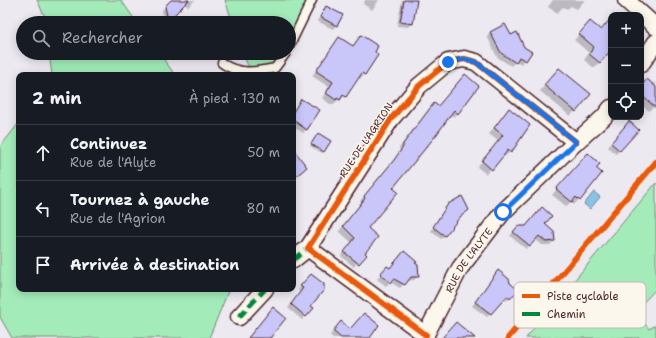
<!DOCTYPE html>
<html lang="fr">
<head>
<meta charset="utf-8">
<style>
  body { margin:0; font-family:"Shantell Sans",sans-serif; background:#242831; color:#f1f3f6 }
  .controls { position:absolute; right:12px; top:12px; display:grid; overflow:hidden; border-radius:8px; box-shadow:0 2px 10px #0003 }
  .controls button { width:36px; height:36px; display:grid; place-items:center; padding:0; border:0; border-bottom:1px solid #363941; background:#171b24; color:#f1f3f6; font:20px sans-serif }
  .stop { position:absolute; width:12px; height:12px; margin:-9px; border:3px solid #1a73e8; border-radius:50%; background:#fff }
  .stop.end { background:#1a73e8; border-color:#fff; box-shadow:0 1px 4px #0008 }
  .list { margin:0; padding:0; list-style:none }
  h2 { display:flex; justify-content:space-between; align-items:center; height:52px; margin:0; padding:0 16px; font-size:17px }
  h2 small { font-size:13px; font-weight:400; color:#9ea1a6 }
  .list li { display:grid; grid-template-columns:26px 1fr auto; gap:12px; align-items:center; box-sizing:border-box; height:56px; padding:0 16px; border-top:1px solid #363941 }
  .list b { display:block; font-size:15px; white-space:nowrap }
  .list p { margin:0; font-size:13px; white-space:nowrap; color:#9ea1a6 }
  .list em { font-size:13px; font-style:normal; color:#9ea1a6 }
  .icon { flex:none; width:22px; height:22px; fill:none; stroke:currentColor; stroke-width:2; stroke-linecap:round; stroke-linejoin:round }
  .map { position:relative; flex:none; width:656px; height:338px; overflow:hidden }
  .search { position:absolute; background:#171b24; box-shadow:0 2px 10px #0003; left:16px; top:16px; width:280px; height:44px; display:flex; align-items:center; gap:10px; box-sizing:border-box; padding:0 14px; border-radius:22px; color:#9ea1a6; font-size:15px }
  .panel { position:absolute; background:#171b24; box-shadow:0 2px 10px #0003; left:16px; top:72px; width:280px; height:220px; border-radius:8px }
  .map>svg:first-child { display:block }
  .green { fill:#a3ecba; stroke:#768672 }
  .water { fill:#89c3e8; stroke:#70819c }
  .shadow { fill:#0003 }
  .building { fill:#c9c7f9; stroke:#4a1f2b }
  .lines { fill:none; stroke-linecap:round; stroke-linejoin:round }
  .service-casing { stroke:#4a1f2b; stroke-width:11 }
  .minor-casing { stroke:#4a1f2b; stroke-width:19 }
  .service { stroke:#fbf7ec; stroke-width:8 }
  .minor { stroke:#fbf7ec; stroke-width:16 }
  .quiet { stroke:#00873e; stroke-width:5; stroke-dasharray:10 5; stroke-linecap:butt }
  .cycleway-casing { stroke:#fbf7ec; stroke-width:8 }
  .cycleway { stroke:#e8590c; stroke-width:6 }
  .route { stroke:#1a73e8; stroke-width:5 }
  .labels { text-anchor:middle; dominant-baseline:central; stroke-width:3; stroke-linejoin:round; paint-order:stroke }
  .street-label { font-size:10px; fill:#4a1f2b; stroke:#fbf7ec }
  .key { fill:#fbf7ec; stroke:#c6b6b2; stroke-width:1 }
  .key-label { font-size:11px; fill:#4a1f2b }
</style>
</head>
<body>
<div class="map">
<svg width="656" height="338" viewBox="0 0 656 338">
  <rect width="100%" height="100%" fill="#ece9f0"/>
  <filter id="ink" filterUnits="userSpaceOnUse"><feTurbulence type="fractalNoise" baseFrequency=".025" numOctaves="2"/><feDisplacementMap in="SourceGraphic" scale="8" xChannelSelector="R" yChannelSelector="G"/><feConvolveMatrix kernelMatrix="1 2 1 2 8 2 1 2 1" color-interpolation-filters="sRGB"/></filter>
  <g filter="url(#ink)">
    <g class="green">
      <path d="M 37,0 L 121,0 L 137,23 L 45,23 L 44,15 Z"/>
      <path d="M 225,0 L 308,0 L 289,38 L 289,23 L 233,23 Z"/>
      <path d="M 49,53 L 159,53 L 175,75 L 52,75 Z"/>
      <path d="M 243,53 L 281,53 L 279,58 L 266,68 L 248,66 Z"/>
      <path d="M 19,123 L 19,289 L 229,289 L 209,338 L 12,338 L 0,317 L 0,147 Z"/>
      <path d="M 656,183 L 656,289 L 635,311 L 649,329 L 656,325 L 656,338 L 526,338 Z"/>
    </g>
    <path class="water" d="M 594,192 L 600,197 L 590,209 L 584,204 Z"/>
    <g class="shadow">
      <path d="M 172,0 L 195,0 L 188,7 L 184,3 L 164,23 L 162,10 Z"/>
      <path d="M 365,0 L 379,0 L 372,10 L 363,4 Z"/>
      <path d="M 402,0 L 416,0 L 412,23 L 408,27 L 397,26 Z"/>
      <path d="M 553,0 L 585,0 L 577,9 L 571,6 L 567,9 L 563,7 L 557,13 L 548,7 Z"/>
      <path d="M 326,7 L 336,25 L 333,29 L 317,21 Z"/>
      <path d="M 222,16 L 225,23 L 207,23 L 210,20 Z"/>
      <path d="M 611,25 L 611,49 L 594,68 L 584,60 L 589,53 L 574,40 L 585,28 L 600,31 Z"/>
      <path d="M 490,32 L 511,37 L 530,53 L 521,64 L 516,61 L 511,66 L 497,57 L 487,36 Z"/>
      <path d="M 361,36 L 364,74 L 360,79 L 358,78 L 340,101 L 338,100 L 334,104 L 330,104 L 322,98 L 329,87 L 312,76 L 339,38 L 352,47 Z"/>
      <path d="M 176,53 L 189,53 L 181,59 Z"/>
      <path d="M 219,53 L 236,53 L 236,54 L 223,62 Z"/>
      <path d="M 554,74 L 575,111 L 570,116 L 540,91 Z"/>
      <path d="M 656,81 L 656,109 L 654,107 L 649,111 L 641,105 L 641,87 L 653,85 Z"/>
      <path d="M 478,86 L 458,113 L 454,117 L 450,114 L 391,188 L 366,228 L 363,253 L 354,267 L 341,256 L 352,243 L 339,231 L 355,211 L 362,202 L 360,201 L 390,165 L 400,152 L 399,148 L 430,108 L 438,107 Z"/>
      <path d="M 298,104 L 307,129 L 303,133 L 293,126 L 293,112 Z"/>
      <path d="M 504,115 L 525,132 L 510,152 L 504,157 L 502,156 L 486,174 L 477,167 L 498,141 L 489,134 Z"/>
      <path d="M 629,122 L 638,130 L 616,154 L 608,147 Z"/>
      <path d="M 317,136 L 330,142 L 322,153 L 310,146 Z"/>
      <path d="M 583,159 L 601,174 L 574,205 L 571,202 L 566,206 L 552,195 Z"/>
      <path d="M 449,205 L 458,219 L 441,239 L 431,231 Z"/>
      <path d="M 543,224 L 554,241 L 550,245 L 542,245 L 535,239 L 526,249 L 510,236 L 514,231 Z"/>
      <path d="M 414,263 L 418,276 L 414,280 L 407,281 L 400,288 L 390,282 L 386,286 L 377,279 L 384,271 Z"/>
      <path d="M 495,275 L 510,298 L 506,301 L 503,299 L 487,317 L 472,306 Z"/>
      <path d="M 307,278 L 310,306 L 313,308 L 302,320 L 288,308 L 300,292 L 298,290 Z"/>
      <path d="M 338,326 L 368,338 L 333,338 L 330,335 Z"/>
      <path d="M 273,333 L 275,335 L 272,338 L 249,338 Z"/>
    </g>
    <g class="building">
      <path d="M 171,0 L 189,0 L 168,21 L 165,6 Z"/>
      <path d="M 404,0 L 417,0 L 413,24 L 400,22 Z"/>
      <path d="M 326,6 L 343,15 L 337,26 L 320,17 Z"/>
      <path d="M 611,18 L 611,50 L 600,63 L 589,54 L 594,47 L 579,34 L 590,21 L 601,30 Z"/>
      <path d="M 505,24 L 511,35 L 517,32 L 524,47 L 532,52 L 526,61 L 519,57 L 516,63 L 501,53 L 490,32 Z"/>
      <path d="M 361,35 L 378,46 L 375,52 L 378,55 L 365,75 L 362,73 L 346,97 L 343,95 L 340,100 L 337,98 L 336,100 L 326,93 L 333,82 L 316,71 L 339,37 L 353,46 Z"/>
      <path d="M 559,68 L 591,94 L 576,112 L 544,85 Z"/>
      <path d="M 465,74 L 479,86 L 458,114 L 454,110 L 437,134 L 393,188 L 398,192 L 368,228 L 378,237 L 365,253 L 367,255 L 359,264 L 344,252 L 355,238 L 343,226 L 359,206 L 365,198 L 364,196 L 394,160 L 403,147 L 403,144 L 434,103 L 438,106 Z"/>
      <path d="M 647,79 L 656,87 L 656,108 L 641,95 L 641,86 Z"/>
      <path d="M 301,99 L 320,110 L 307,130 L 293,120 L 293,112 Z"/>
      <path d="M 509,108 L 530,125 L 511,153 L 508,150 L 492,170 L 482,161 L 503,135 L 494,128 Z"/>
      <path d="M 629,121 L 639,130 L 620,151 L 611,143 Z"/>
      <path d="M 318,133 L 331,141 L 324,152 L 311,144 Z"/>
      <path d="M 293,149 L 307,167 L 293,179 Z"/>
      <path d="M 588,153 L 600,164 L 596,168 L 602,173 L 580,201 L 576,197 L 572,202 L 556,189 Z"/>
      <path d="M 462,196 L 469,210 L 460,217 L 445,236 L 433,227 L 448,204 Z"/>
      <path d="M 542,207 L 552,216 L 545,224 L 554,232 L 555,241 L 546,242 L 539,236 L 530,246 L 513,232 L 518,226 L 526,226 Z"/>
      <path d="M 404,251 L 417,262 L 415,263 L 418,265 L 419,277 L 411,277 L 405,285 L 394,279 L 391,283 L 380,274 L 387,266 L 390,268 Z"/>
      <path d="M 498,270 L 509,279 L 510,283 L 518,290 L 510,299 L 507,296 L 491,314 L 475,302 Z"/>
      <path d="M 311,274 L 324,284 L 324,290 L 311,306 L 314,308 L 306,317 L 291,304 L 303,288 L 300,286 Z"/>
      <path d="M 273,307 L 286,318 L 270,338 L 248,338 Z"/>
      <path d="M 364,313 L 379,325 L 370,338 L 341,338 L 333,331 L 341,321 L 350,329 Z"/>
      <path d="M 456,322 L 475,338 L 442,338 Z"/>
    </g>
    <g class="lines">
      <defs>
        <g id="service">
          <path d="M 289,47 L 312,0"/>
          <path d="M 222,63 C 238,75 256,72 275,68 L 286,53"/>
        </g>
        <g id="minor">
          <path d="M 626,0 L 656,27"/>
          <path d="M 641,64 L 656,42"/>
          <path d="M 293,260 L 308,248"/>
          <path d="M 239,317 L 265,289"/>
          <path d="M 426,335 L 308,248 L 391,119 L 419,86 L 448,62 L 464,59 L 476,62 L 576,142"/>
          <path id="s1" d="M 424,338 L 460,268 L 503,212 L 576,142 L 604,117 L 611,108"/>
        </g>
      </defs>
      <use href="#service" class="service-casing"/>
      <use href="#minor" class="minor-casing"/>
      <use href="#service" class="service"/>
      <use href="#minor" class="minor"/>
      <g class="quiet">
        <path d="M 293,260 L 308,248"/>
        <path d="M 239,317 L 265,289"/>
      </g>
      <defs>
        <g id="cycleway">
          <path d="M 426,335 L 308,248 L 391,119 L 419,86 L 448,62 L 464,59 L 476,62 L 576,142"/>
          <path d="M 508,338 L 656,162"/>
        </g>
      </defs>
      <use href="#cycleway" class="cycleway-casing"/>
      <use href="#cycleway" class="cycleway"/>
    </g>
  </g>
  <g class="lines" filter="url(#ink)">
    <path class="route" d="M 448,62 L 464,59 L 476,62 L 576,142 L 503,212"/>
  </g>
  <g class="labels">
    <g class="street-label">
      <text transform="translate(366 140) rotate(-56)">RUE DE L'AGRION</text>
      <text stroke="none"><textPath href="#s1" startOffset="90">RUE DE L'ALYTE</textPath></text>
    </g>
  </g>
  <rect x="514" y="282" width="132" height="46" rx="6" class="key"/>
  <rect x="522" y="294" width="18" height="4" fill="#e8590c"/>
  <rect x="522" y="312" width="18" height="4" fill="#00873e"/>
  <g class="key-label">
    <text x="547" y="300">Piste cyclable</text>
    <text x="547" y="318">Chemin</text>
  </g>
</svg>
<div class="controls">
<button>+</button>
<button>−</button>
<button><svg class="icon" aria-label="locate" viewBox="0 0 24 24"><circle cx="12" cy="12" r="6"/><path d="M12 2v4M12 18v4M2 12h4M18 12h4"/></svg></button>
</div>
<div class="stop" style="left:503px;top:212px"></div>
<div class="stop end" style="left:448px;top:62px"></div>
<div class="search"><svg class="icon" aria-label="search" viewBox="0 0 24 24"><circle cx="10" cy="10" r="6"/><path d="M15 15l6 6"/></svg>Rechercher</div>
<section class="panel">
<h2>2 min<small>À pied · 130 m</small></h2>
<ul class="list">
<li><svg class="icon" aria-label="ahead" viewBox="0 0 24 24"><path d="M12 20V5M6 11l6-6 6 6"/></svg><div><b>Continuez</b><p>Rue de l'Alyte</p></div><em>50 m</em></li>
<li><svg class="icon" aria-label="left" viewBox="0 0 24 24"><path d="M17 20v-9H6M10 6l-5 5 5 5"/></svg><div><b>Tournez à gauche</b><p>Rue de l'Agrion</p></div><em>80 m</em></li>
<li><svg class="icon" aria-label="arrive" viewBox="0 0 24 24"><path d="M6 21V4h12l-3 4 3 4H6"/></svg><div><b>Arrivée à destination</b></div></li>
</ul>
</section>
</div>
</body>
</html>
